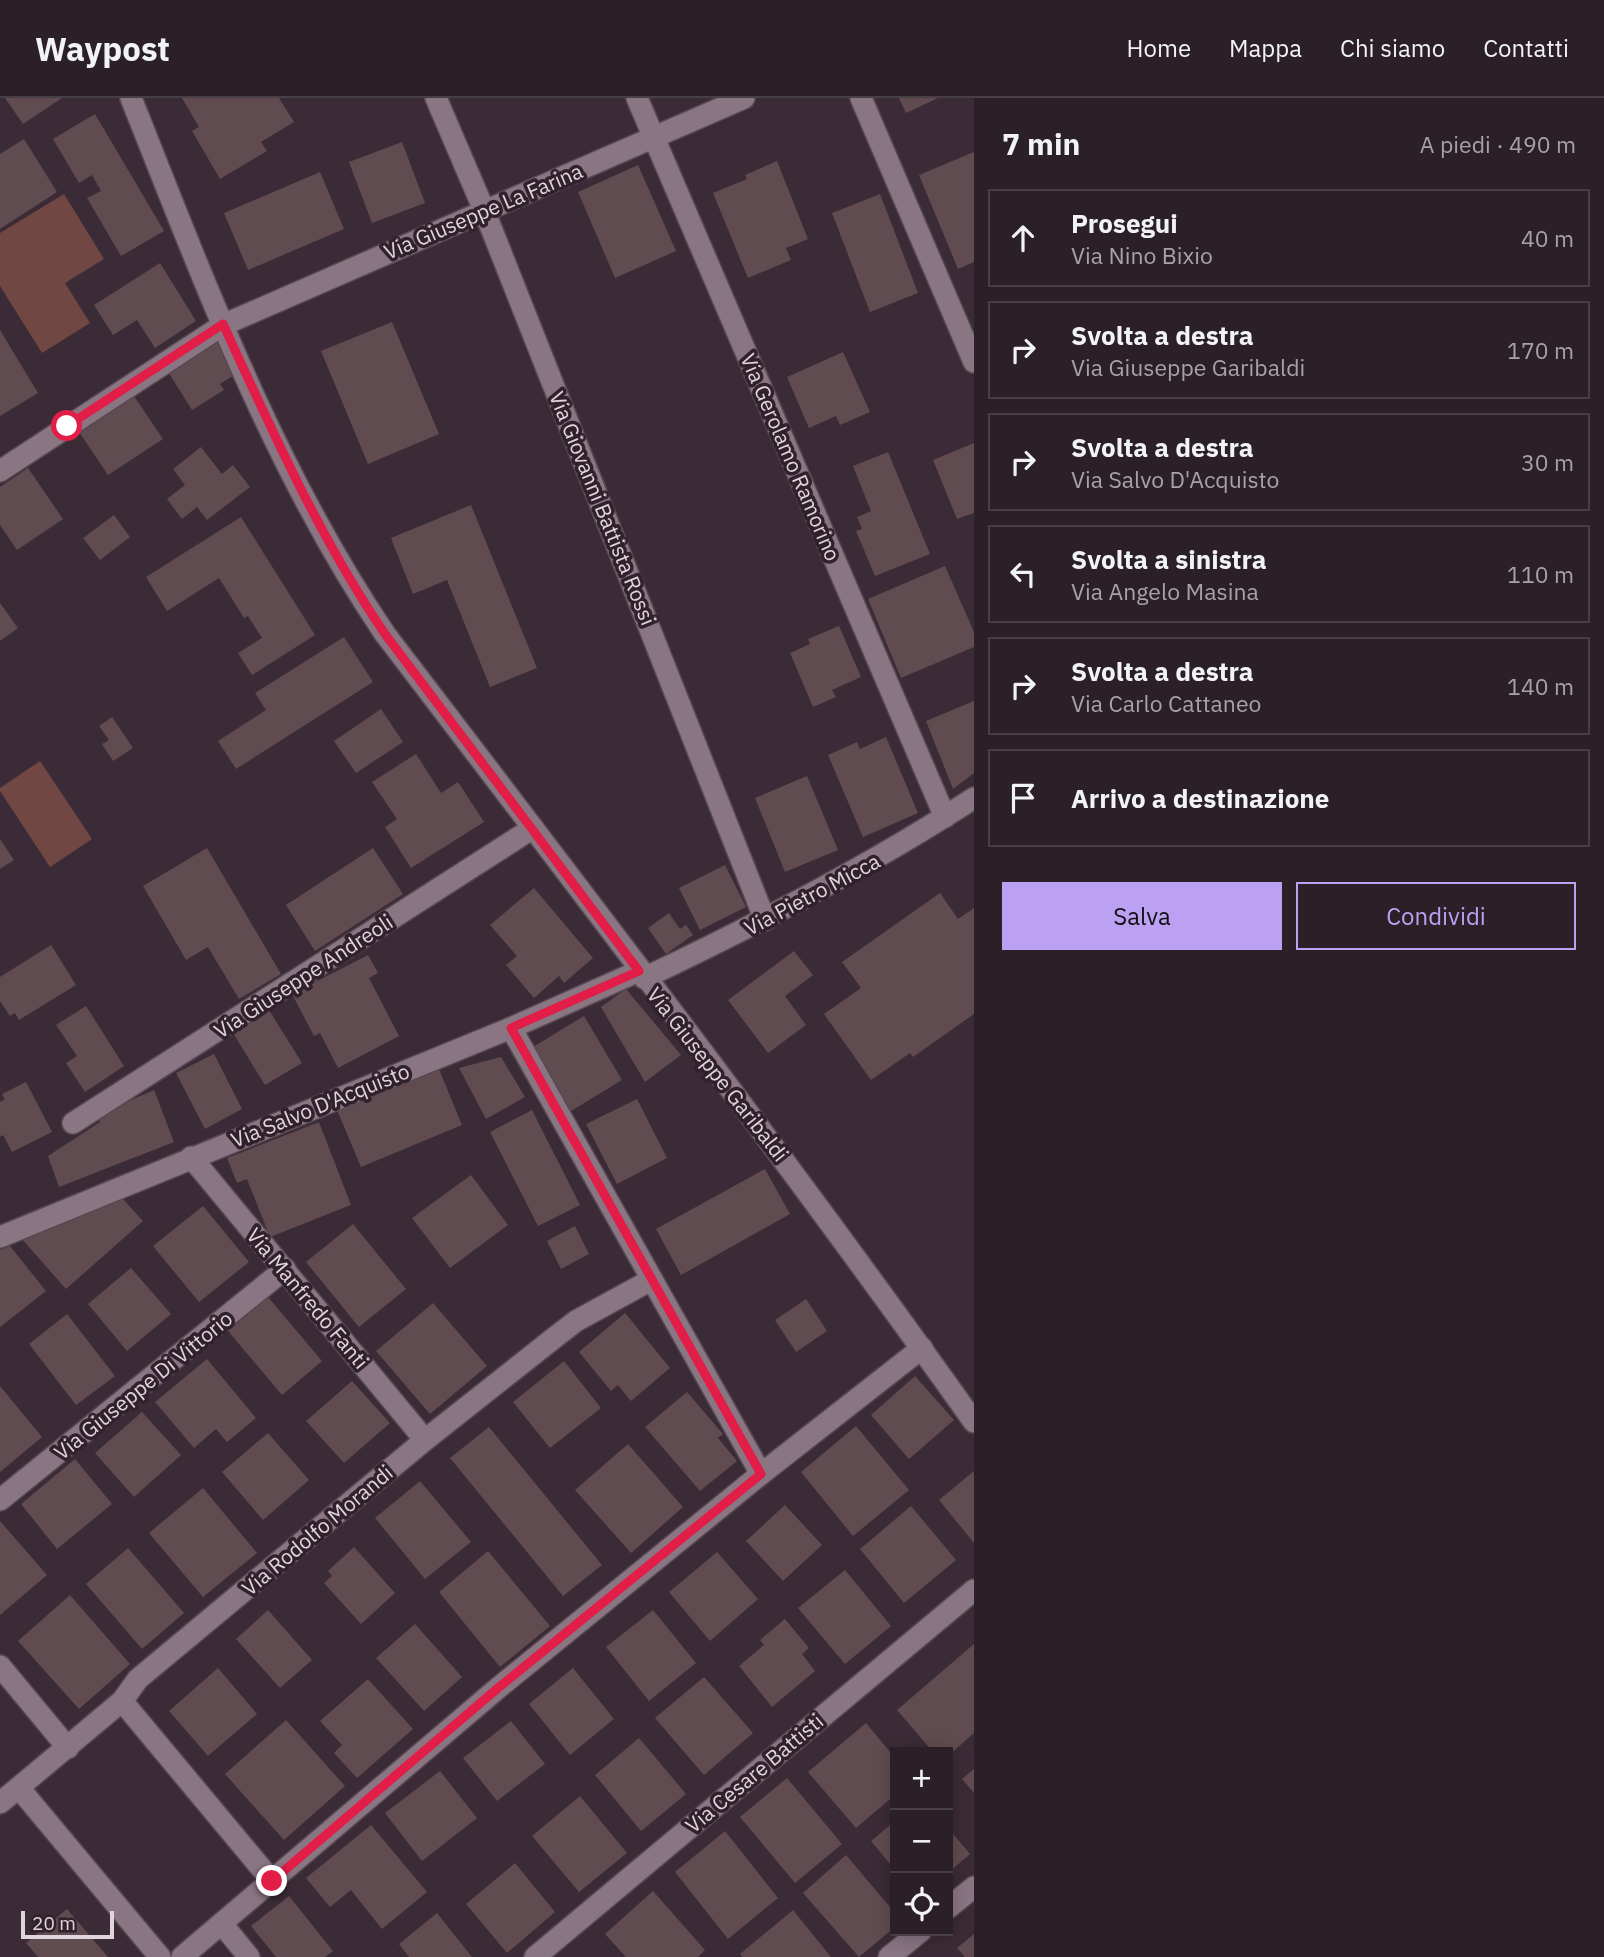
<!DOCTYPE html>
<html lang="it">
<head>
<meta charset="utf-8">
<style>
  body { margin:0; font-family:"IBM Plex Sans",sans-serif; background:#382d34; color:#f1f3f6 }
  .controls { position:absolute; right:21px; bottom:21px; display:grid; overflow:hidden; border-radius:0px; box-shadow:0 4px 18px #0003 }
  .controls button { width:63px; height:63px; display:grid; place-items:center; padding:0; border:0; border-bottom:2px solid #483e45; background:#2c2028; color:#f1f3f6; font:35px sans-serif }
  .scale { position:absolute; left:21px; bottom:18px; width:93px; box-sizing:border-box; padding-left:7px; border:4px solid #e0d5dc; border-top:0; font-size:19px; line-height:24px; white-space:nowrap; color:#e0d5dc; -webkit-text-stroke:5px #30212c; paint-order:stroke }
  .stop { position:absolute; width:21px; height:21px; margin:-16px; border:5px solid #e11d48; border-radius:50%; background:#fff }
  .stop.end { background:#e11d48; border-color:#fff; box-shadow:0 2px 7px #0008 }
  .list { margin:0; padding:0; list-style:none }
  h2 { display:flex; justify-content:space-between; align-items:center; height:91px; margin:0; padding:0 28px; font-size:30px }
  h2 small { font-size:23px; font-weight:400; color:#a6a3a8 }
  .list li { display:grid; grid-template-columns:46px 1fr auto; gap:21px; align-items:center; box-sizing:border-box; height:98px; margin:0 14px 14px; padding:0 14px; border:2px solid #483e45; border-radius:0px }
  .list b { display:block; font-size:26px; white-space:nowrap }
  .list p { margin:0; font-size:23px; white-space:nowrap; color:#a6a3a8 }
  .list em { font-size:23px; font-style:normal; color:#a6a3a8 }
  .actions { display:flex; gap:14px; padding:21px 28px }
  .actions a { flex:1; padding:16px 0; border:2px solid #bca0f2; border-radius:0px; text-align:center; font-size:24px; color:#bca0f2 }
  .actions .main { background:#bca0f2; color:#111 }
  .icon { flex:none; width:38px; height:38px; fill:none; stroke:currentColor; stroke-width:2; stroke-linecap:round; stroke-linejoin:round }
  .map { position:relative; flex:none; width:974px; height:1859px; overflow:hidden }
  header { display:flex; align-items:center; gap:42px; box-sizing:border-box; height:98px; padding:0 35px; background:#2c2028; border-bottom:2px solid #483e45 }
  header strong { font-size:33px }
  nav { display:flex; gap:38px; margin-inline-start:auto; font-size:24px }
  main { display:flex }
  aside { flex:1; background:#2c2028 }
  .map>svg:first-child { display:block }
  .green { fill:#714744 }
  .building { fill:#604b50 }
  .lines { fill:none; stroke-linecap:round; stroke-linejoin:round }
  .street-casing { stroke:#564952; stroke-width:24 }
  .street { stroke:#8a7683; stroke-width:21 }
  .route { stroke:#e11d48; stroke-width:9 }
  .labels { text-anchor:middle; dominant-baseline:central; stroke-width:7; stroke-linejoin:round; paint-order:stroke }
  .street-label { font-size:21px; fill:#e0d5dc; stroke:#30212c }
</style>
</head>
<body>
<header>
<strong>Waypost</strong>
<nav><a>Home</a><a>Mappa</a><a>Chi siamo</a><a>Contatti</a></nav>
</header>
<main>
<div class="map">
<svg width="974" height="1859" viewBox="0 0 974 1859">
  <rect width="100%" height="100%" fill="#3b2b36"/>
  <g class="green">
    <path d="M 64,96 L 104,161 L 65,185 L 90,225 L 42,255 L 0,188 L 0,135 Z"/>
    <path d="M 40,663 L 92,741 L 50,769 L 0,693 L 0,690 Z"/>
  </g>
  <g class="building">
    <path d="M 5,0 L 62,0 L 23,26 Z"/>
    <path d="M 182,0 L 279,0 L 294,24 L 261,44 L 267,53 L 220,81 L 192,33 L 199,29 Z"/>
    <path d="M 899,0 L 938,0 L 906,15 Z"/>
    <path d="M 95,16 L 164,133 L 121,158 L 87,100 L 101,93 L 92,77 L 79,85 L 53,41 Z"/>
    <path d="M 24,41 L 57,94 L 0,131 L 0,56 Z"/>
    <path d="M 402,44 L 425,105 L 372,125 L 349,64 Z"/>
    <path d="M 974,54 L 974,164 L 958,171 L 919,77 Z"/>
    <path d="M 777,63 L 808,141 L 786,150 L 791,162 L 748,180 L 713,95 L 747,81 L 745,77 Z"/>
    <path d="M 638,67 L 676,153 L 615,180 L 578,94 Z"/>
    <path d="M 320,74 L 344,131 L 248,172 L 224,115 Z"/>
    <path d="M 880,96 L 918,195 L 870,214 L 832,115 Z"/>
    <path d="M 160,165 L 196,223 L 155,250 L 137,222 L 113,237 L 94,207 Z"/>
    <path d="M 392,224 L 439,336 L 368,366 L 321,253 Z"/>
    <path d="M 0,232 L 38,295 L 0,318 Z"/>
    <path d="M 214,237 L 239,274 L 220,286 L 224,292 L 192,312 L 165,269 Z"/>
    <path d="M 843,254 L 870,314 L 840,327 L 836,318 L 809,330 L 787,279 Z"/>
    <path d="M 132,295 L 163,341 L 108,377 L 77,331 Z"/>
    <path d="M 974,345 L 974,415 L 957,421 L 933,362 Z"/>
    <path d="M 201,349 L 222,376 L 233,367 L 250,389 L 207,422 L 197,409 L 182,421 L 167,401 L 185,387 L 173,371 Z"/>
    <path d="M 888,354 L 930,456 L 875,478 L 856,433 L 862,431 L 857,419 L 871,413 L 853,368 Z"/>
    <path d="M 28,370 L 63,421 L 17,452 L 0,427 L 0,389 Z"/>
    <path d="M 471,407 L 537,570 L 490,589 L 447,482 L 413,496 L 391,440 Z"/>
    <path d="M 114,417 L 130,439 L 100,462 L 83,440 Z"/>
    <path d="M 241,419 L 315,537 L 252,577 L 238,555 L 262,540 L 248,518 L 244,520 L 219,480 L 167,513 L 146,479 Z"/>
    <path d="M 945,468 L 974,534 L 974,549 L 901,580 L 868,501 Z"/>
    <path d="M 0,505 L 18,530 L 0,543 Z"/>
    <path d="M 839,528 L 861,579 L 832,592 L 836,599 L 813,609 L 790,555 L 810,546 L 808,541 Z"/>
    <path d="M 344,539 L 373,584 L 236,671 L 218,643 L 266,612 L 255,595 Z"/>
    <path d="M 974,603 L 974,675 L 953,691 L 926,623 Z"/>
    <path d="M 381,611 L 403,644 L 356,675 L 334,643 Z"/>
    <path d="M 112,619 L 133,650 L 113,663 L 102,646 L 109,642 L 99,628 Z"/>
    <path d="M 886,639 L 918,715 L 863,739 L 828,657 L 857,644 L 860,651 Z"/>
    <path d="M 416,656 L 441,695 L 458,684 L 484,724 L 411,770 L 385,729 L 397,721 L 372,684 Z"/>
    <path d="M 807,678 L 838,752 L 785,774 L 755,700 Z"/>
    <path d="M 0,741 L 14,762 L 0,771 Z"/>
    <path d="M 207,750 L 281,876 L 239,901 L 208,849 L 186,862 L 143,788 Z"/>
    <path d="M 373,750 L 403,796 L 315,853 L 286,807 Z"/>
    <path d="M 725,767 L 746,809 L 700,832 L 679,790 Z"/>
    <path d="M 534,790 L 593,860 L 564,885 L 559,878 L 534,900 L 506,867 L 517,858 L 490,827 Z"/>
    <path d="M 940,795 L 958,821 L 974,810 L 974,916 L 913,959 L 910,955 L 871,982 L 824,916 L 861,890 L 842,864 Z"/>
    <path d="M 669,815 L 680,831 L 686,827 L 693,837 L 666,856 L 648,830 Z"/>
    <path d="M 51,847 L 76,887 L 19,922 L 15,915 L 10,918 L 0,903 L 0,879 Z"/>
    <path d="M 794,853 L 813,877 L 785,898 L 806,927 L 768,955 L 728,902 Z"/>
    <path d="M 368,857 L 378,875 L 369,880 L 399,938 L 338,970 L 320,935 L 314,938 L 292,896 Z"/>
    <path d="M 626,891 L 681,957 L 645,984 L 601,909 Z"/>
    <path d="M 86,908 L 124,968 L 85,994 L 66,965 L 77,958 L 56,927 Z"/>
    <path d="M 269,912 L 302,965 L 265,987 L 233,935 Z"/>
    <path d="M 584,918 L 622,982 L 571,1013 L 533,949 Z"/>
    <path d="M 214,956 L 242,1011 L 205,1031 L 176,975 Z"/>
    <path d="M 501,959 L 525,999 L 486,1021 L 459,970 Z"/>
    <path d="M 438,969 L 462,1027 L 361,1069 L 337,1012 Z"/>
    <path d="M 26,984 L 52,1034 L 12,1054 L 3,1037 L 0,1039 L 0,1004 L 5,1001 L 2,996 Z"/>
    <path d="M 154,992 L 174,1044 L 59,1089 L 48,1058 L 100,1024 L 97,1017 Z"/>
    <path d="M 637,1001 L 667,1060 L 617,1086 L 586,1026 Z"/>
    <path d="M 532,1012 L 580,1107 L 538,1128 L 490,1034 Z"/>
    <path d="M 319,1024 L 351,1107 L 270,1139 L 247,1081 L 237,1085 L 227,1060 Z"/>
    <path d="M 765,1071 L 790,1116 L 681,1177 L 656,1131 Z"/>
    <path d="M 471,1077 L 508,1127 L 450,1170 L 412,1120 Z"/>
    <path d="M 121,1099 L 143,1123 L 66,1191 L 21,1140 Z"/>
    <path d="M 203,1108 L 249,1164 L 199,1204 L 153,1148 Z"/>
    <path d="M 353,1126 L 406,1191 L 359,1229 L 306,1164 Z"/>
    <path d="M 575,1128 L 589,1156 L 561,1171 L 547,1143 Z"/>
    <path d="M 10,1148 L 46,1193 L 0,1229 L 0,1152 Z"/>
    <path d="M 131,1170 L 171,1216 L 127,1253 L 88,1206 Z"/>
    <path d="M 268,1199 L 322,1263 L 282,1297 L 228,1233 Z"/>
    <path d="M 806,1201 L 827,1233 L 796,1254 L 775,1222 Z"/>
    <path d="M 433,1205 L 487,1268 L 430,1316 L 376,1253 Z"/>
    <path d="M 625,1215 L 670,1270 L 631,1303 L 618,1287 L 611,1293 L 579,1254 Z"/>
    <path d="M 67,1216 L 115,1278 L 76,1307 L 29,1246 Z"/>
    <path d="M 207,1261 L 256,1320 L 227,1344 L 216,1331 L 194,1350 L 155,1304 Z"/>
    <path d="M 564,1263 L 601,1310 L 550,1350 L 513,1304 Z"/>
    <path d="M 915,1278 L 954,1322 L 909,1361 L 871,1317 Z"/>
    <path d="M 352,1283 L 390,1325 L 344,1365 L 306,1323 Z"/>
    <path d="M 0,1288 L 42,1339 L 0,1374 Z"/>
    <path d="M 687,1294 L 723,1336 L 718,1340 L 737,1363 L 700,1393 L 645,1329 Z"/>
    <path d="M 142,1314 L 181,1357 L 134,1399 L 95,1355 Z"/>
    <path d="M 856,1328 L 909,1392 L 853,1438 L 801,1374 Z"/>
    <path d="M 489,1329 L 602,1467 L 563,1498 L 450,1360 Z"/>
    <path d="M 268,1335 L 309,1382 L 263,1422 L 222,1374 Z"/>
    <path d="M 628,1346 L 683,1409 L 631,1455 L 575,1392 Z"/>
    <path d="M 75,1361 L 112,1406 L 57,1451 L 21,1406 Z"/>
    <path d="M 974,1373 L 974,1445 L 939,1402 Z"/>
    <path d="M 420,1383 L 471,1444 L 425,1481 L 375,1420 Z"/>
    <path d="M 203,1390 L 257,1455 L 203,1499 L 149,1435 Z"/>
    <path d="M 785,1407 L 822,1447 L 783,1483 L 746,1443 Z"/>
    <path d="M 911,1408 L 956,1462 L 904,1505 L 860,1451 Z"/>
    <path d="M 0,1423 L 47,1477 L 0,1517 Z"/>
    <path d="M 354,1449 L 395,1495 L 361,1526 L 324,1485 L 332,1478 L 328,1473 Z"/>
    <path d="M 128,1450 L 184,1515 L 142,1551 L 86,1486 Z"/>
    <path d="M 488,1453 L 550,1528 L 500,1569 L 439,1494 Z"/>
    <path d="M 717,1454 L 758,1501 L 710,1543 L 669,1494 Z"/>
    <path d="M 845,1472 L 891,1528 L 845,1566 L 798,1510 Z"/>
    <path d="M 70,1497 L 130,1566 L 79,1611 L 18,1543 Z"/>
    <path d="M 268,1512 L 312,1562 L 280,1590 L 236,1541 Z"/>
    <path d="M 653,1512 L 696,1565 L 649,1603 L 606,1549 Z"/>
    <path d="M 785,1521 L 809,1550 L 802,1556 L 815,1573 L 772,1609 L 739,1568 L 764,1547 L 760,1542 Z"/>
    <path d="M 415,1526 L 462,1579 L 424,1613 L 376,1560 Z"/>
    <path d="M 974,1546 L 974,1635 L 948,1658 L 948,1654 L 933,1654 L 897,1612 Z"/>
    <path d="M 218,1570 L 257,1616 L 208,1658 L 169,1613 Z"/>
    <path d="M 573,1570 L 614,1621 L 570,1657 L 529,1606 Z"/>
    <path d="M 704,1579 L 753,1635 L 704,1677 L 655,1620 Z"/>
    <path d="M 368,1581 L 413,1631 L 357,1680 L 334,1655 L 342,1647 L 320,1623 Z"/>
    <path d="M 286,1622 L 345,1688 L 284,1742 L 225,1676 Z"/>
    <path d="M 511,1623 L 545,1666 L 497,1703 L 463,1660 Z"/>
    <path d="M 866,1625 L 895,1660 L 895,1697 L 856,1730 L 808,1674 Z"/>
    <path d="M 639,1640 L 686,1696 L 641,1733 L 595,1677 Z"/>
    <path d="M 974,1671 L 974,1695 L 962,1681 Z"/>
    <path d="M 440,1673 L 477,1720 L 422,1763 L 385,1715 Z"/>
    <path d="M 787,1680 L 842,1746 L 795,1785 L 740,1719 Z"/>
    <path d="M 580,1698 L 627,1755 L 579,1794 L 532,1738 Z"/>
    <path d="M 895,1723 L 895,1772 L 871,1743 Z"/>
    <path d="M 371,1727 L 427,1794 L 382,1831 L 351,1792 L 330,1809 L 306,1780 Z"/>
    <path d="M 948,1730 L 970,1756 L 948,1775 Z"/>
    <path d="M 725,1733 L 778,1800 L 728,1841 L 675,1774 Z"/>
    <path d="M 846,1757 L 895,1815 L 895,1829 L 859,1859 L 803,1795 Z"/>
    <path d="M 515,1765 L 555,1814 L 507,1855 L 466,1806 Z"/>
    <path d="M 653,1793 L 705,1852 L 698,1859 L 626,1859 L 605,1836 Z"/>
    <path d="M 289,1798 L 333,1853 L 325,1859 L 276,1859 L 251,1828 Z"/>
    <path d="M 67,1811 L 108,1859 L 38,1859 L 26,1845 Z"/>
    <path d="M 793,1812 L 831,1859 L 742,1859 L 740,1856 Z"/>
    <path d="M 437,1815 L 472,1859 L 409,1859 L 399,1846 Z"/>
    <path d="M 974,1836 L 974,1859 L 965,1859 L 957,1850 Z"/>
  </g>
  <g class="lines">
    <defs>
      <g id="street">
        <path d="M 131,0 C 204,183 274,372 385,536 C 584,797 784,1057 974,1324"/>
        <path d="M 436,0 L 484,112 L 765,822"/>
        <path d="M 637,0 L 945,719"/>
        <path d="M 861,0 L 974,264"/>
        <path d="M 0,373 L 223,227 L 744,0"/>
        <path d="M 644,880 C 758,826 868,769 974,700"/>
        <path d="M 511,930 L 761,1376"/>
        <path d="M 73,1025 L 533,730"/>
        <path d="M 191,1059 L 425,1342"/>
        <path d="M 0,1139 L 511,930 L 639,873"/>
        <path d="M 0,1402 L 285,1171"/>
        <path d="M 0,1568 L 68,1650"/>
        <path d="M 122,1603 L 272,1783"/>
        <path d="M 19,1690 L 160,1859"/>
        <path d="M 0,1705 L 122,1603 L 138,1581 L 425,1342 L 554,1240 L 576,1223 L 651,1182"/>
        <path d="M 948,1810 L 974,1789"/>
        <path d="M 222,1826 L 249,1859"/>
        <path d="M 182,1859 L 498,1590 L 761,1376 L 922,1250"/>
        <path d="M 535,1859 L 974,1492"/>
        <path d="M 889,1859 L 921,1833"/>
      </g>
    </defs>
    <use href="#street" class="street-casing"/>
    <use href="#street" class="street"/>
  </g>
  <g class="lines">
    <path class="route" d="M 67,328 L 223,226 C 272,332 319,439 385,536 L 639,873 L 511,930 L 761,1376 L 498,1590 L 272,1783"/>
  </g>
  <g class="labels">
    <g class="street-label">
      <text transform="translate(483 113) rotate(-23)">Via Giuseppe La Farina</text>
      <text transform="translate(791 359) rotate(67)">Via Gerolamo Ramorino</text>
      <text transform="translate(603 410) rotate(68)">Via Giovanni Battista Rossi</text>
      <text transform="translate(812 796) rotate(-28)">Via Pietro Micca</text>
      <text transform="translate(303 878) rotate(-33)">Via Giuseppe Andreoli</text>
      <text transform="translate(718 976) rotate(52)">Via Giuseppe Garibaldi</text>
      <text transform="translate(320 1007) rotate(-22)">Via Salvo D'Acquisto</text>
      <text transform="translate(308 1200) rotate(50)">Via Manfredo Fanti</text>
      <text transform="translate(143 1287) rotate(-39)">Via Giuseppe Di Vittorio</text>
      <text transform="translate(317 1432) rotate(-40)">Via Rodolfo Morandi</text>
      <text transform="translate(754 1675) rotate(-40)">Via Cesare Battisti</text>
    </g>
  </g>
</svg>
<div class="controls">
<button>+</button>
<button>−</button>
<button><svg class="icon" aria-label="locate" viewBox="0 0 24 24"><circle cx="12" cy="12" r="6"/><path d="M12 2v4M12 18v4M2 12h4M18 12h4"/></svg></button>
</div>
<div class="scale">20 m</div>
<div class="stop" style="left:67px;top:328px"></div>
<div class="stop end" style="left:272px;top:1783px"></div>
</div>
<aside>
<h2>7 min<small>A piedi · 490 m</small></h2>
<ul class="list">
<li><svg class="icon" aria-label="ahead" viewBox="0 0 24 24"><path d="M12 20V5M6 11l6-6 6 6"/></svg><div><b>Prosegui</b><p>Via Nino Bixio</p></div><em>40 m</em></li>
<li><svg class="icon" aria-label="right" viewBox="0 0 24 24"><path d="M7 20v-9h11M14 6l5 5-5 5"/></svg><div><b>Svolta a destra</b><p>Via Giuseppe Garibaldi</p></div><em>170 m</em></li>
<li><svg class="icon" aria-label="right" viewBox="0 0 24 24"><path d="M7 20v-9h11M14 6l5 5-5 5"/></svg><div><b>Svolta a destra</b><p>Via Salvo D'Acquisto</p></div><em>30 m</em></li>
<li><svg class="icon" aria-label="left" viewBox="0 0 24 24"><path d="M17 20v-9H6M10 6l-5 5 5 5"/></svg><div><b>Svolta a sinistra</b><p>Via Angelo Masina</p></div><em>110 m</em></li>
<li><svg class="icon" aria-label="right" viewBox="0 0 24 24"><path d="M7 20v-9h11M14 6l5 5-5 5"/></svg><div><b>Svolta a destra</b><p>Via Carlo Cattaneo</p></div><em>140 m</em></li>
<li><svg class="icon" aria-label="arrive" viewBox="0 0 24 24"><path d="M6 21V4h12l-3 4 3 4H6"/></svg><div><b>Arrivo a destinazione</b></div></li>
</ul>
<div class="actions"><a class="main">Salva</a><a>Condividi</a></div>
</aside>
</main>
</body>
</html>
